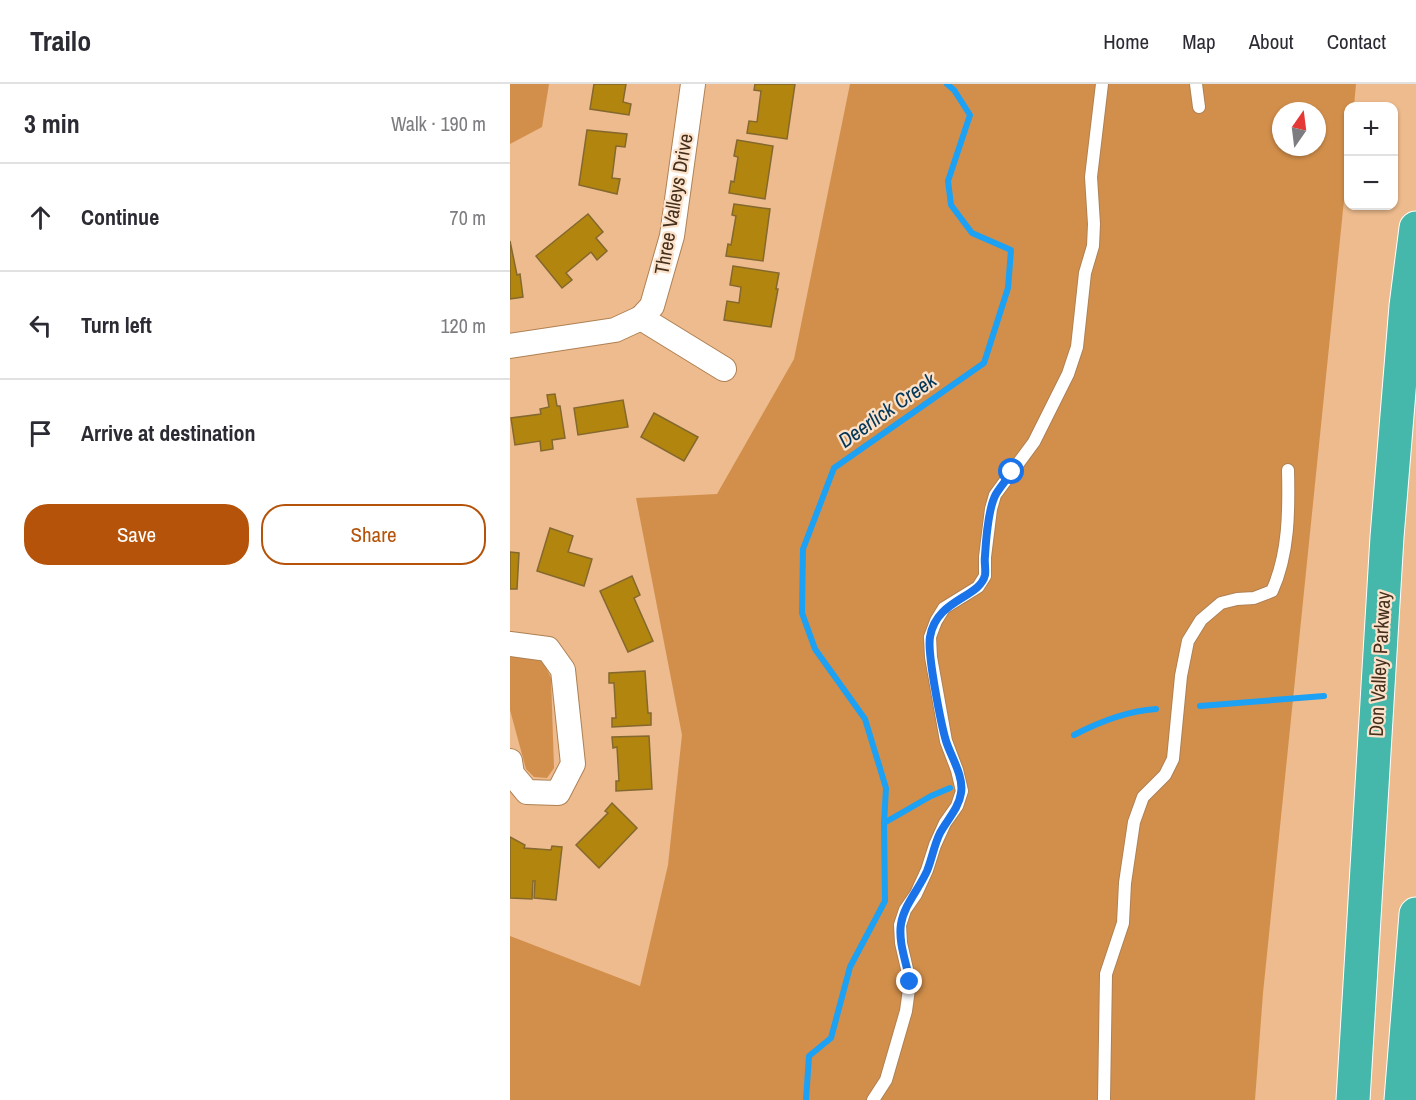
<!DOCTYPE html>
<html lang="en">
<head>
<meta charset="utf-8">
<style>
  body { margin:0; font-family:"Archivo Narrow",sans-serif; background:#f7f7f7; color:#2b2b33 }
  .controls { position:absolute; right:18px; top:18px; display:grid; overflow:hidden; border-radius:12px; box-shadow:0 2px 4px #0004 }
  .controls button { width:54px; height:54px; display:grid; place-items:center; padding:0; border:0; border-bottom:2px solid #e1e1e2; background:#fff; color:#2b2b33; font:30px sans-serif }
  .compass { position:absolute; left:762px; top:18px; width:54px; height:54px; border-radius:50%; background:#fff; box-shadow:0 2px 4px #0004; rotate:14deg }
  .stop { position:absolute; width:18px; height:18px; margin:-14px; border:4px solid #1a73e8; border-radius:50%; background:#fff }
  .stop.end { background:#1a73e8; border-color:#fff; box-shadow:0 2px 6px #0008 }
  .list { margin:0; padding:0; list-style:none }
  h2 { display:flex; justify-content:space-between; align-items:center; height:78px; margin:0; padding:0 24px; font-size:26px }
  h2 small { font-size:20px; font-weight:400; color:#7c7c81 }
  .list li { display:grid; grid-template-columns:39px 1fr auto; gap:18px; align-items:center; box-sizing:border-box; height:108px; padding:0 24px; border-top:2px solid #e1e1e2 }
  .list b { display:block; font-size:22px; white-space:nowrap }
  .list em { font-size:20px; font-style:normal; color:#7c7c81 }
  .actions { display:flex; gap:12px; padding:18px 24px }
  .actions a { flex:1; padding:14px 0; border:2px solid #b45309; border-radius:24px; text-align:center; font-size:21px; color:#b45309 }
  .actions .main { background:#b45309; color:#fff }
  .icon { flex:none; width:33px; height:33px; fill:none; stroke:currentColor; stroke-width:2; stroke-linecap:round; stroke-linejoin:round }
  .map { position:relative; flex:none; width:906px; height:1016px; overflow:hidden }
  header { display:flex; align-items:center; gap:36px; box-sizing:border-box; height:84px; padding:0 30px; background:#fff; border-bottom:2px solid #e1e1e2 }
  header strong { font-size:28px }
  nav { display:flex; gap:33px; margin-inline-start:auto; font-size:21px }
  main { display:flex }
  aside { flex:1; background:#fff }
  .map>svg:first-child { display:block }
  .green { fill:#d28f4b; fill-rule:evenodd }
  .lines { fill:none; stroke-linecap:round; stroke-linejoin:round }
  .stream { stroke:#1ca1f4; stroke-width:6 }
  .building { fill:#b2850f; stroke:#84682e; stroke-width:1.5 }
  .lane-casing { stroke:#af8053; stroke-width:14 }
  .street-casing { stroke:#af8053; stroke-width:26 }
  .highway-casing { stroke:#fff; stroke-width:35 }
  .lane { stroke:#fff; stroke-width:12 }
  .street { stroke:#fff; stroke-width:24 }
  .highway { stroke:#45b8ab; stroke-width:33 }
  .route { stroke:#1a73e8; stroke-width:8 }
  .labels { text-anchor:middle; dominant-baseline:central; stroke-width:4.5; stroke-linejoin:round; paint-order:stroke }
  .street-label { font-size:20px; fill:#432f1c; stroke:#fce2cb }
  .water-label { font-size:21px; font-style:italic; fill:#033657; stroke:#fce2cb }
</style>
</head>
<body>
<header>
<strong>Trailo</strong>
<nav><a>Home</a><a>Map</a><a>About</a><a>Contact</a></nav>
</header>
<main>
<aside>
<h2>3 min<small>Walk · 190 m</small></h2>
<ul class="list">
<li><svg class="icon" aria-label="ahead" viewBox="0 0 24 24"><path d="M12 20V5M6 11l6-6 6 6"/></svg><div><b>Continue</b></div><em>70 m</em></li>
<li><svg class="icon" aria-label="left" viewBox="0 0 24 24"><path d="M17 20v-9H6M10 6l-5 5 5 5"/></svg><div><b>Turn left</b></div><em>120 m</em></li>
<li><svg class="icon" aria-label="arrive" viewBox="0 0 24 24"><path d="M6 21V4h12l-3 4 3 4H6"/></svg><div><b>Arrive at destination</b></div></li>
</ul>
<div class="actions"><a class="main">Save</a><a>Share</a></div>
</aside>
<div class="map">
<svg width="906" height="1016" viewBox="0 0 906 1016">
  <rect width="100%" height="100%" fill="#edbb8d"/>
  <g class="green">
    <path d="M 0,0 L 39,0 L 32,43 L 0,60 Z"/>
    <path d="M 340,0 L 846,0 L 844,22 L 838,22 L 838,77 L 753,909 L 745,1016 L 0,1016 L 0,852 L 130,902 L 158,781 L 172,651 L 126,414 L 207,410 L 284,275 ZM 771,27 L 807,27 L 807,63 L 771,63 Z"/>
    <path d="M 0,570 L 31,573 L 41,594 L 44,684 L 37,694 L 24,693 L 16,685 L 0,626 Z"/>
  </g>
  <g class="lines">
    <g class="stream">
      <path d="M 690,622 L 814,612"/>
      <path d="M 564,651 C 589,638 617,627 646,625"/>
      <path d="M 374,739 L 421,712 L 440,704"/>
      <path d="M 296,1016 L 299,972 L 321,954 L 340,883 L 375,817 L 374,739 L 376,704 L 355,635 L 305,565 L 292,529 L 293,465 L 324,384 L 474,279 L 498,204 L 501,166 L 462,149 L 441,121 L 438,97 L 460,31 L 444,6 L 437,0"/>
    </g>
  </g>
  <g class="building">
    <path d="M 84,0 L 116,0 L 113,18 L 121,20 L 119,31 L 80,25 Z"/>
    <path d="M 245,0 L 285,0 L 277,55 L 237,49 L 239,37 L 247,38 L 251,7 L 244,6 Z"/>
    <path d="M 77,46 L 117,50 L 115,63 L 106,62 L 102,94 L 110,95 L 107,110 L 69,101 Z"/>
    <path d="M 227,56 L 263,62 L 255,115 L 219,109 L 221,97 L 224,98 L 228,73 L 224,72 Z"/>
    <path d="M 224,120 L 260,125 L 253,177 L 216,172 L 218,160 L 221,161 L 226,132 L 222,131 Z"/>
    <path d="M 78,130 L 93,148 L 86,154 L 97,167 L 87,176 L 81,168 L 56,189 L 62,196 L 52,204 L 26,172 Z"/>
    <path d="M 0,157 L 7,191 L 10,190 L 13,213 L 0,215 Z"/>
    <path d="M 223,182 L 269,189 L 266,205 L 268,205 L 261,243 L 214,236 L 217,217 L 229,219 L 231,203 L 220,201 Z"/>
    <path d="M 45,310 L 47,322 L 50,322 L 55,354 L 42,356 L 43,365 L 31,367 L 30,357 L 5,361 L 1,334 L 31,330 L 30,325 L 39,323 L 37,311 Z"/>
    <path d="M 113,316 L 118,343 L 68,351 L 64,324 Z"/>
    <path d="M 144,329 L 188,353 L 174,377 L 131,353 Z"/>
    <path d="M 40,444 L 63,452 L 58,468 L 82,475 L 74,502 L 27,487 Z"/>
    <path d="M 0,468 L 9,469 L 7,505 L 0,505 Z"/>
    <path d="M 122,492 L 130,511 L 124,514 L 143,557 L 118,568 L 90,507 Z"/>
    <path d="M 135,587 L 138,629 L 141,629 L 141,641 L 102,643 L 102,634 L 106,634 L 104,599 L 99,599 L 99,589 Z"/>
    <path d="M 139,652 L 142,705 L 106,707 L 106,697 L 109,697 L 107,663 L 103,664 L 102,653 Z"/>
    <path d="M 102,719 L 127,744 L 89,784 L 66,761 L 98,729 L 95,727 Z"/>
    <path d="M 0,753 L 15,761 L 14,764 L 41,766 L 42,762 L 52,763 L 46,816 L 24,814 L 25,797 L 23,797 L 22,815 L 0,814 Z"/>
  </g>
  <g class="lines">
    <defs>
      <g id="lane">
        <path d="M 686,0 L 689,23"/>
        <path d="M 363,1016 L 376,996 L 396,927 L 400,898 L 391,859 L 390,841 L 395,826 L 406,810 L 417,786 L 425,761 L 435,739 L 447,722 L 452,707 L 447,686 L 436,657 L 421,573 L 420,553 L 426,537 L 434,524 L 468,503 L 475,492 L 475,473 L 481,425 L 485,411 L 524,358 L 558,290 L 567,263 L 575,189 L 583,162 L 584,140 L 581,93 L 592,0"/>
        <path d="M 594,1016 L 596,890 L 613,839 L 615,799 L 624,738 L 633,713 L 655,691 L 663,675 L 671,592 L 678,557 L 691,536 L 711,519 L 727,515 L 744,514 L 762,507 C 779,470 779,426 778,386"/>
      </g>
      <g id="street">
        <path d="M 131,234 L 214,285"/>
        <path d="M 0,262 L 105,246 L 131,234 L 142,222 L 162,152 L 183,0"/>
        <path d="M 0,560 L 38,565 L 53,586 L 63,680 L 48,709 L 17,708 L 2,690 L 0,677"/>
      </g>
      <g id="highway">
        <path d="M 843,1016 L 877,453 L 896,222 L 906,144"/>
        <path d="M 891,1016 L 906,830"/>
      </g>
    </defs>
    <use href="#lane" class="lane-casing"/>
    <use href="#street" class="street-casing"/>
    <use href="#highway" class="highway-casing"/>
    <use href="#lane" class="lane"/>
    <use href="#street" class="street"/>
    <use href="#highway" class="highway"/>
  </g>
  <g class="lines">
    <path class="route" d="M 400,898 C 397,880 388,859 391,840 C 394,821 409,805 417,787 C 422,775 424,761 430,749 C 437,736 449,724 451,709 C 454,692 441,673 436,657 C 431,640 417,569 420,553 C 426,515 470,514 475,491 C 476,485 474,478 475,472 C 476,455 478,424 486,410 C 491,402 497,395 502,388"/>
  </g>
  <g class="labels">
    <g class="street-label">
      <text transform="translate(163 120) rotate(-80)">Three Valleys Drive</text>
      <text transform="translate(869 580) rotate(-87)">Don Valley Parkway</text>
    </g>
    <g class="water-label">
      <text transform="translate(377 326) rotate(-35)">Deerlick Creek</text>
    </g>
  </g>
</svg>
<div class="controls">
<button>+</button>
<button>−</button>
</div>
<svg class="compass" viewBox="-18 -18 36 36"><path d="M0-13l5 13h-10z" fill="#e53935"/><path d="M0 13l5-13h-10z" fill="#7c7c81"/></svg>
<div class="stop" style="left:502px;top:388px"></div>
<div class="stop end" style="left:400px;top:898px"></div>
</div>
</main>
</body>
</html>
